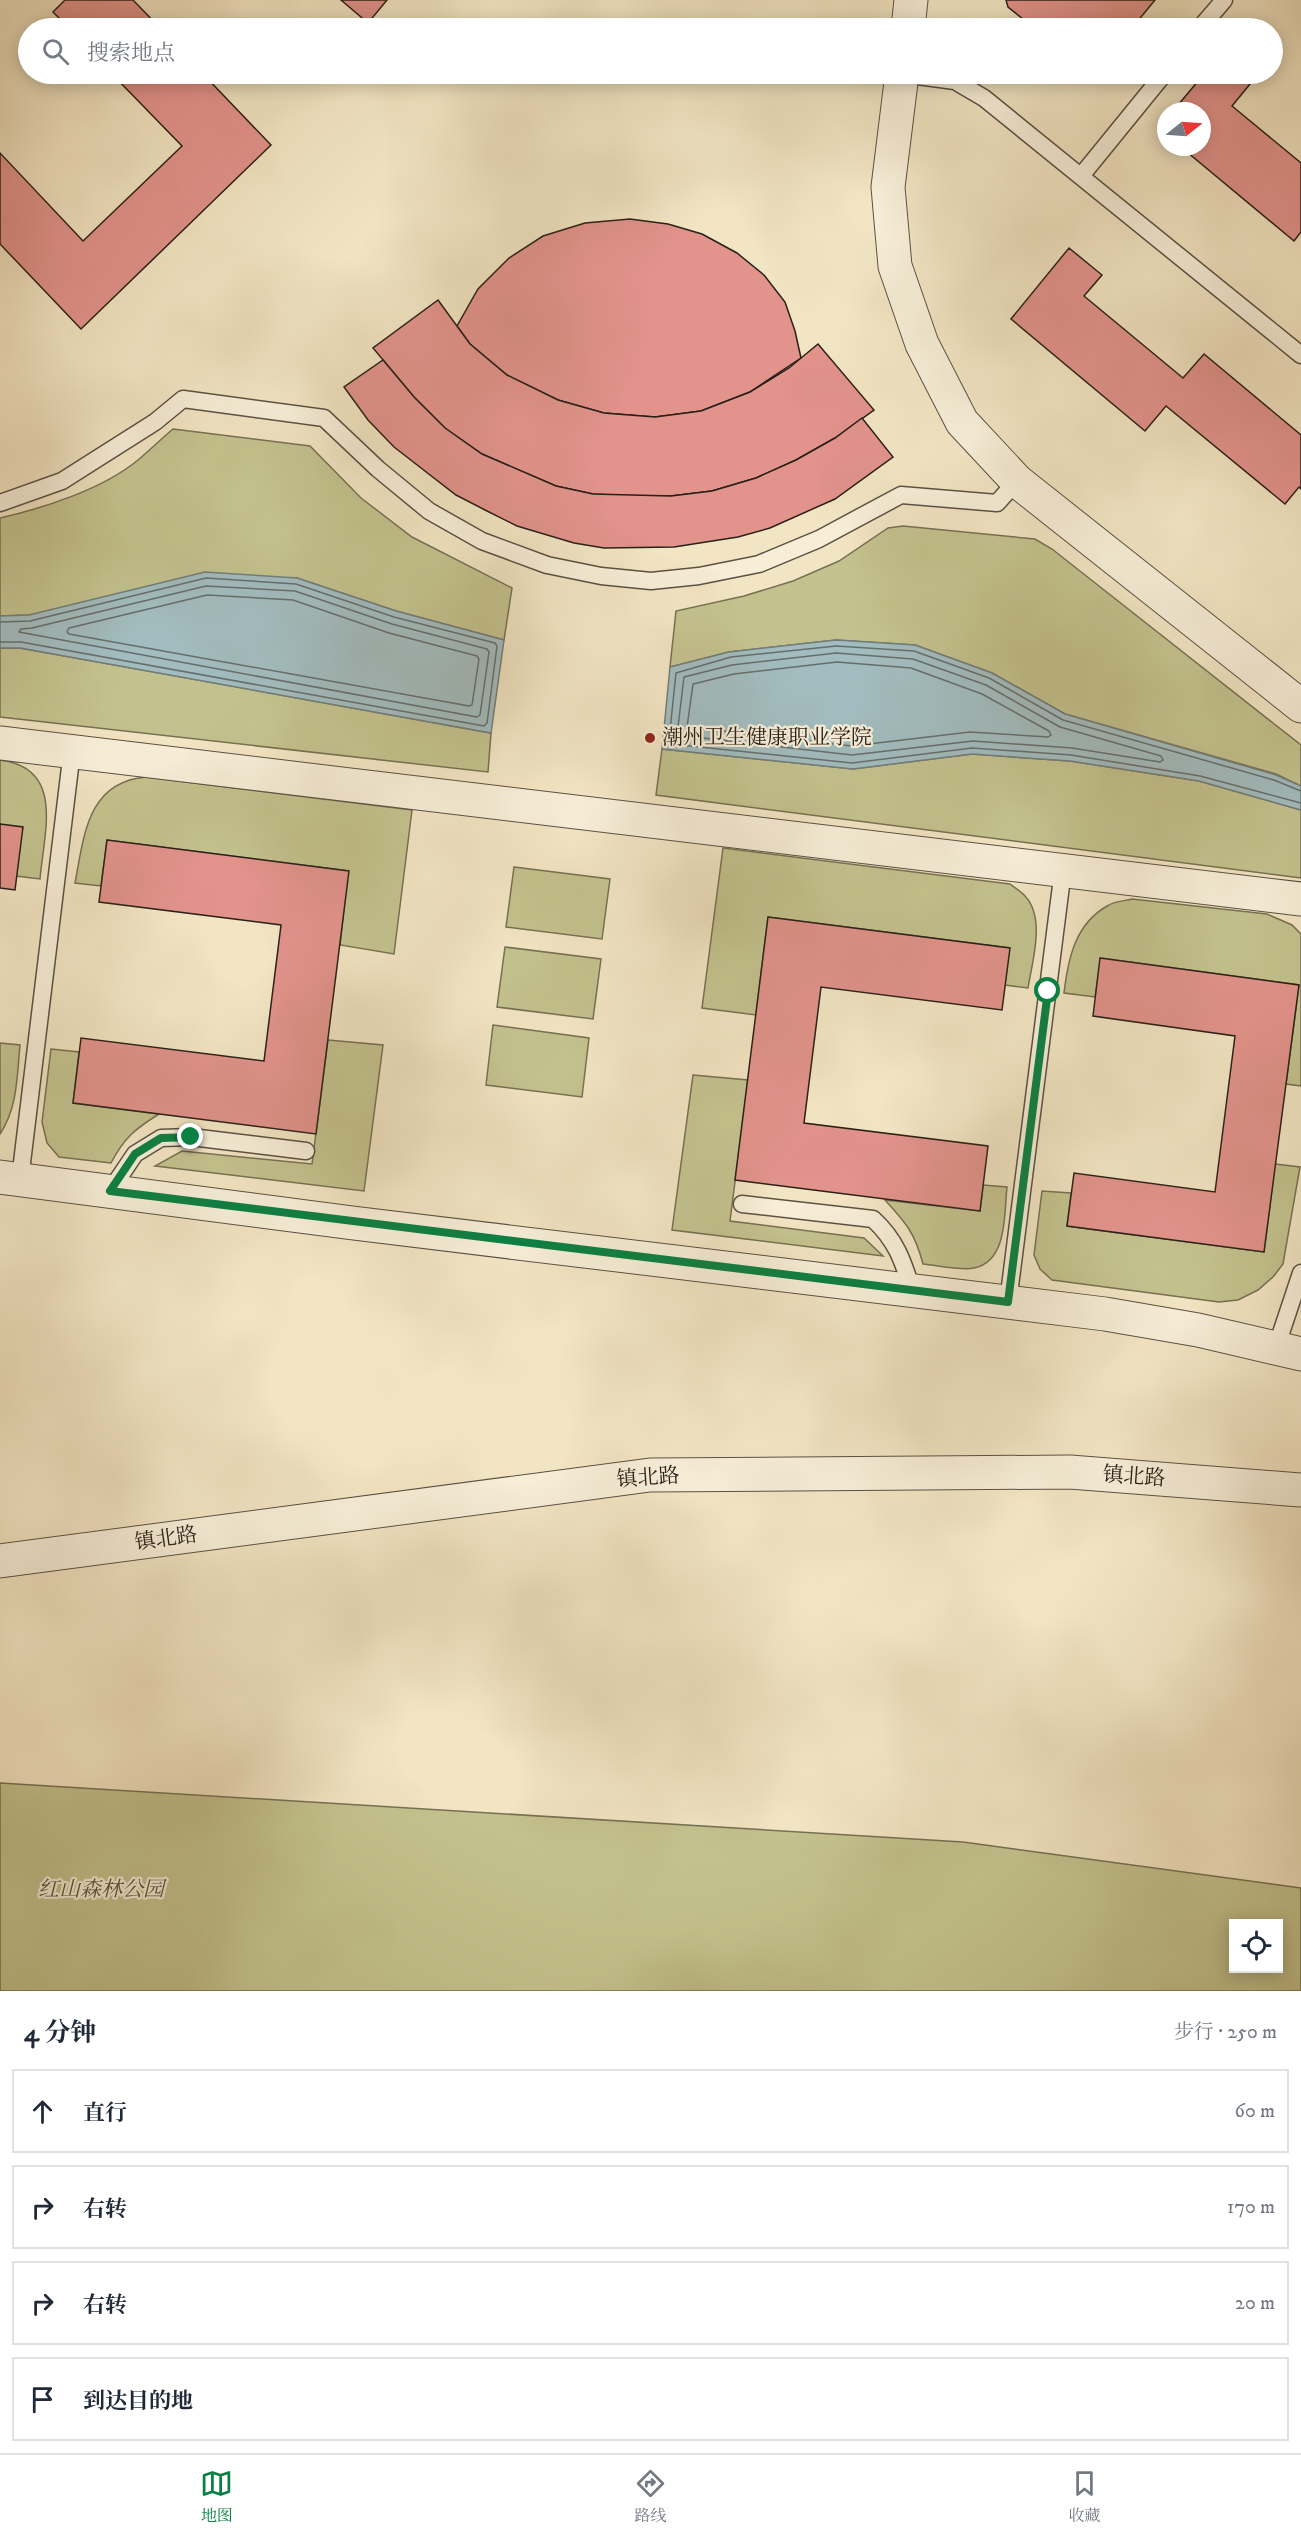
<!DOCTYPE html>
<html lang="zh">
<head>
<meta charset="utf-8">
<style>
  body { margin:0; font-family:"IM FELL DW Pica","Noto Serif SC",serif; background:#f2f2f3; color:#1f2937 }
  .controls { position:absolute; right:18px; bottom:18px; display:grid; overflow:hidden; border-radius:0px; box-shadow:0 3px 15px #0003 }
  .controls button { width:54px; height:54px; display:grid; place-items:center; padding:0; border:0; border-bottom:2px solid #e0e1e3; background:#fff; color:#1f2937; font:30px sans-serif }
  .compass { position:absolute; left:1157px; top:102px; width:54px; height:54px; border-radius:50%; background:#fff; box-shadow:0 3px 15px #0003; rotate:73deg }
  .stop { position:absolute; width:18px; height:18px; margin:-14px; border:4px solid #0b8043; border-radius:50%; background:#fff }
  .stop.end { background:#0b8043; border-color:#fff; box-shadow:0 2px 6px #0008 }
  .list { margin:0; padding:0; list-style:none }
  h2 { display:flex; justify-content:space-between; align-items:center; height:78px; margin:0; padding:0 24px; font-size:26px }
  h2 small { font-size:20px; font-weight:400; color:#747a83 }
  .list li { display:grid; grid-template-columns:39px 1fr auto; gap:18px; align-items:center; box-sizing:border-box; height:84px; margin:0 12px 12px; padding:0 12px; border:2px solid #e0e1e3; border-radius:0px }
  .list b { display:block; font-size:22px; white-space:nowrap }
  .list em { font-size:20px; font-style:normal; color:#747a83 }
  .icon { flex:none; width:33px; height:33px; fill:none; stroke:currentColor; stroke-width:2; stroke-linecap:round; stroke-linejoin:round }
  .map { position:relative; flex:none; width:1301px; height:1991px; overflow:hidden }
  .search { position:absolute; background:#fff; box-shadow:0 3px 15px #0003; left:18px; right:18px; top:18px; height:66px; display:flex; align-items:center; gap:15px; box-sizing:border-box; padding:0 21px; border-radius:33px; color:#747a83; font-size:22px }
  .sheet { height:462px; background:#fff }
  nav { display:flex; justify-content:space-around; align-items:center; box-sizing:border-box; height:84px; border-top:2px solid #e0e1e3; background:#fff; font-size:16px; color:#747a83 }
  nav a { display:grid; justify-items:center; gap:3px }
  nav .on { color:#0b8043 }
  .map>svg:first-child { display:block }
  .green { fill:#c3c28e; stroke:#767153; stroke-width:1.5; fill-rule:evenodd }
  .water { fill:#a2bcbf; stroke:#727e7c; stroke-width:1.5 }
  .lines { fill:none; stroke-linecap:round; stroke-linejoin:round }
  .shore { stroke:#666e6c; stroke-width:1.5 }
  .building { fill:#e2938c; stroke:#292018; stroke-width:1.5 }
  .service-casing { stroke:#5b5143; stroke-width:19 }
  .minor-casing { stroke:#5b5143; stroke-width:35 }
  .tertiary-casing { stroke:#5b5143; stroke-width:35 }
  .service { stroke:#f7eed8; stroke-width:16 }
  .minor { stroke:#f7eed8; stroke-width:33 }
  .tertiary { stroke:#f7eed8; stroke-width:33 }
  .route { stroke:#0b8043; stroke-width:8 }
  .poi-dot { fill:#8f2418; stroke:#f7eed8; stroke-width:2 }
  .labels { text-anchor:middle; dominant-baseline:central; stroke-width:4.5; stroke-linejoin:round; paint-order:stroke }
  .poi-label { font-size:21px; fill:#292018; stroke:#f7eed8; text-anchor:start }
  .street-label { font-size:21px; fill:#292018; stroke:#f7eed8 }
  .park-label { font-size:21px; font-style:italic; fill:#57513b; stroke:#f7eed8 }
</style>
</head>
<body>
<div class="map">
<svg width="1301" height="1991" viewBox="0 0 1301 1991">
  <rect width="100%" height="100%" fill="#f2e5c3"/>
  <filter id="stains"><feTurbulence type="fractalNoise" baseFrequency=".00333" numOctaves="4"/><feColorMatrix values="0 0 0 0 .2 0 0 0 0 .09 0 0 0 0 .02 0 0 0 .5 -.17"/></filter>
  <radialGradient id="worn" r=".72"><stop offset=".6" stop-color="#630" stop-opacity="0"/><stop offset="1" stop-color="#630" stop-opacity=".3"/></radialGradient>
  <g class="green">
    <path d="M 173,429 L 310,446 L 361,498 L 412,537 L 512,588 L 504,640 L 396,611 L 297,578 L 29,615 L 0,616 L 0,518 C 44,508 103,489 138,460 C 150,450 161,439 173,429 Z"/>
    <path d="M 903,526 L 1035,539 L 1052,549 L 1301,745 L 1301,786 L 1276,774 L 1065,714 L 992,673 L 915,645 L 836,640 L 729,652 L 670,667 L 676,611 L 744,596 L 793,581 L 839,561 L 888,528 Z"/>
    <path d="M 0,648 L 20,648 L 491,733 L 488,772 L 0,717 Z"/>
    <path d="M 662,749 L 853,769 L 972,754 L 1070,761 L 1199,781 L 1301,810 L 1301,878 L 656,795 Z"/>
    <path d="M 0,760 C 65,768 44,832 40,879 L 16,876 L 0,824 Z"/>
    <path d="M 146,777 L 412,810 L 394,954 L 340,945 L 348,871 L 107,840 L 101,886 L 75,883 C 84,836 87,782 146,777 Z"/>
    <path d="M 723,848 L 1010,884 C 1015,888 1021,891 1025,896 C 1046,918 1032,962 1028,988 L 1005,985 L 1009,948 L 768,917 L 756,1015 L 702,1008 Z"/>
    <path d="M 514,867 L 610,879 L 602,939 L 506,927 Z"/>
    <path d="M 1132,899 L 1267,914 L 1292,925 L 1301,934 L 1301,1086 L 1286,1084 L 1299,985 L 1101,958 L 1095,997 L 1064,993 C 1068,959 1075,923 1109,905 C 1115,901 1125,901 1132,899 Z"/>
    <path d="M 505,947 L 601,959 L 593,1019 L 497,1007 Z"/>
    <path d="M 493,1025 L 589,1038 L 582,1097 L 486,1085 Z"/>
    <path d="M 328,1040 L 383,1045 L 364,1191 L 155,1166 L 182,1151 L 312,1164 Z"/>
    <path d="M 0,1043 L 20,1045 C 17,1075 18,1107 0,1134 Z"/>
    <path d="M 51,1049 L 79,1052 L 73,1103 L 159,1114 C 135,1129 124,1138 111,1163 L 59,1157 L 47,1143 L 42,1122 Z"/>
    <path d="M 693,1075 L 748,1080 L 730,1221 L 864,1238 L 883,1256 L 672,1230 Z"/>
    <path d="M 1275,1164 L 1300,1167 L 1283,1264 L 1273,1277 L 1258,1290 L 1238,1300 L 1219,1302 L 1052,1280 L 1040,1269 L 1034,1255 L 1042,1191 L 1071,1193 L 1067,1226 L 1264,1252 Z"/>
    <path d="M 983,1185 L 1007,1187 C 1004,1213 1008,1261 974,1268 C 962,1271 936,1265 923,1264 C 915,1233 906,1223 885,1200 L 980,1211 Z"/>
    <path d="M 0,1783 L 963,1842 L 1301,1888 L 1301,1991 L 0,1991 ZM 1234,1924 L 1278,1924 L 1278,1968 L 1234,1968 Z"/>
  </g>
  <g class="water">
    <path d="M 205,572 L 297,578 L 396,611 L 504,640 L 491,733 L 20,648 L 0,648 L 0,616 L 29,615 Z"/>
    <path d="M 836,640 L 915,645 L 992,673 L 1065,714 L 1276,775 L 1301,786 L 1301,810 L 1199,781 L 1070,761 L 972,754 L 853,769 L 662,749 L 670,667 L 729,652 Z"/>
  </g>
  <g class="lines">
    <g class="shore">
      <path d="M 206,586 L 295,591 L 392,624 L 487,649 L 489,652 L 480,715 L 477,717 L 19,632 L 21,629 L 32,628 Z"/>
      <path d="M 207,595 L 293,600 L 389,633 L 477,656 L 479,659 L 472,705 L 469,706 L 69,634 L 67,632 L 69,628 Z"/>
      <path d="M 0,622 L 30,621 L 206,578 L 296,584 L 394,617 L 495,643 L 497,646 L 487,723 L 484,726 L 21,642 L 0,642"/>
      <path d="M 836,653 L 913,659 L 986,685 L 1060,727 L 1161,756 L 1163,760 L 1160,762 L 1072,748 L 973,741 L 852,755 L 677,735 L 684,677 L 732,665 Z"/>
      <path d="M 837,662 L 911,668 L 982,694 L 1049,731 L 1051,735 L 1048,737 L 970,732 L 852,746 L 687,727 L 693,684 L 734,674 Z"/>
      <path d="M 1301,791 L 1274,780 L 1063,720 L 989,678 L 914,651 L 836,646 L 731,657 L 676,673 L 669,740 L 671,744 L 852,763 L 972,748 L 1071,755 L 1200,776 L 1301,803"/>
    </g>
  </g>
  <g class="building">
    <path d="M 65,0 L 133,0 L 160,28 L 69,28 L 53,12 Z"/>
    <path d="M 341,0 L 387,0 L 368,23 Z"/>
    <path d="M 1006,0 L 1155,0 L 1132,28 L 1034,28 L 1008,7 Z"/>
    <path d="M 112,74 L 203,74 L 271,145 L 81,329 L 0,244 L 0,153 L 83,241 L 182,146 Z"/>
    <path d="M 1204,74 L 1237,74 L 1250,84 L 1232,106 L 1301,163 L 1301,232 L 1294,241 L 1181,147 L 1202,147 L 1202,111 L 1173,111 Z"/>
    <path d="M 630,219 L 668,224 L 702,234 L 737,253 L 764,275 L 785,302 L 795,331 L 801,358 L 750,392 L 701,411 L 655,417 L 604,413 L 558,400 L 507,375 L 470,344 L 457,326 L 478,289 L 509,258 L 543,236 L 585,223 Z"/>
    <path d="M 1069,248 L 1102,275 L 1084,296 L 1183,378 L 1204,354 L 1301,435 L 1301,489 L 1299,487 L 1285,504 L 1166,406 L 1145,431 L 1011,319 Z"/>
    <path d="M 438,300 L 470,344 L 507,375 L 558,400 L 604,413 L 655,417 L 701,411 L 750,392 L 789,368 L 818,344 L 874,410 L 835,438 L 796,460 L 756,478 L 712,491 L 671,496 L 630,496 L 593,494 L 556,486 L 482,454 L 445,428 L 414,397 L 373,348 Z"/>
    <path d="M 383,360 L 414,397 L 445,428 L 482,454 L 556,486 L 593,494 L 671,496 L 712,491 L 756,478 L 796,460 L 835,438 L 862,418 L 893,457 L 835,499 L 770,528 L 738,537 L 674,547 L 604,548 L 574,543 L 517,526 L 485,510 L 456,495 L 394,447 L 368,420 L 344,387 Z"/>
    <path d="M 0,824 L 23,827 L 15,890 L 0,888 Z"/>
    <path d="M 107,840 L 349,871 L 316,1134 L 73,1103 L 81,1038 L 264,1061 L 281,925 L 99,902 Z"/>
    <path d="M 768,917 L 1010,948 L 1002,1010 L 821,987 L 804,1123 L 988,1146 L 980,1211 L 735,1180 Z"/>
    <path d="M 1100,958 L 1299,985 L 1264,1252 L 1067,1226 L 1074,1173 L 1215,1192 L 1235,1036 L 1093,1016 Z"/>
  </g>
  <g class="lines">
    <defs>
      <g id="service">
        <path d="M 1200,28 L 1224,0"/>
        <path d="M 902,74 L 955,81 L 984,98 L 1301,355"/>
        <path d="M 1081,176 L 1164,74"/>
        <path d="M 0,503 L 62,481 L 155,422 L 183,399 L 324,418 L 378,469 L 429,511 L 482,541 L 547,565 L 601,576 L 651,581 L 699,576 L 759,564 L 819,539 L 901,495 L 997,503 L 1017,481"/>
        <path d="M 20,1179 L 72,751"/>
        <path d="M 110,1191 L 135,1154 L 161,1138 L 191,1137 L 306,1151"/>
        <path d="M 742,1204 L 873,1219 C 896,1240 903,1261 912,1290"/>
        <path d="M 1008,1302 L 1063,870"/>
        <path d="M 1276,1348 L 1301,1273"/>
      </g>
      <g id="minor">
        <path d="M 908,28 L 911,0"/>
        <path d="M 902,74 L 888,187 L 895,266 L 922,344 L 962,422 L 1017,481 L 1301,706"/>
        <path d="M 0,743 L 1301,899"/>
        <path d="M 0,1177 L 353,1223 L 1105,1314 L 1198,1330 L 1301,1354"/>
      </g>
      <path id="tertiary" d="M 0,1561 L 650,1475 L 1070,1472 L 1301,1490"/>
    </defs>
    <use href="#service" class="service-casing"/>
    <use href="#minor" class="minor-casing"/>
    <use href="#tertiary" class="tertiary-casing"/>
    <use href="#service" class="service"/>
    <use href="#minor" class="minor"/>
    <use href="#tertiary" class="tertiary"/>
  </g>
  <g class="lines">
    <path class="route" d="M 191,1137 L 161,1138 L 135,1154 L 110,1191 L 1008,1302 L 1048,991"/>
  </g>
  <circle class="poi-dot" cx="650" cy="738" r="6"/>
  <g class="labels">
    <g class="poi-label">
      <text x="662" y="738">潮州卫生健康职业学院</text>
    </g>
    <g class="street-label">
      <text transform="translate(1134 1477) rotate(4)">镇北路</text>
      <text transform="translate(648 1478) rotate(-4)">镇北路</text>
      <text transform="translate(166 1539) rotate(-8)">镇北路</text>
    </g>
    <g class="park-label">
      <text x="101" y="1890">红山森林公园</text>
    </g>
  </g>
  <rect width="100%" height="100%" filter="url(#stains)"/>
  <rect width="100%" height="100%" fill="url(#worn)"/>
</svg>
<div class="controls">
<button><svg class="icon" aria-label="locate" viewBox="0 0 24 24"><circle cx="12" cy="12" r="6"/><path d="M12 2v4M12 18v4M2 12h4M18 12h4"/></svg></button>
</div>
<svg class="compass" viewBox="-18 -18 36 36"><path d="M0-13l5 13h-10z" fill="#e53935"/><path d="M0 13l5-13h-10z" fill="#747a83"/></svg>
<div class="stop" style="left:1048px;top:991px"></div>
<div class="stop end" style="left:191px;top:1137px"></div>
<div class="search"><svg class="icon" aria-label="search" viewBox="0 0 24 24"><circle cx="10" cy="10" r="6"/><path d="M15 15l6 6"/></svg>搜索地点</div>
</div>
<section class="sheet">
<h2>4 分钟<small>步行 · 250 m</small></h2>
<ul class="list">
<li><svg class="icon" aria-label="ahead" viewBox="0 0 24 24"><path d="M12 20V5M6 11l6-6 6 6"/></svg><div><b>直行</b></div><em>60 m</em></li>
<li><svg class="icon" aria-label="right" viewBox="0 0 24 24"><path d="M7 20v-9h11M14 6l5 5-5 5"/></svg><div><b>右转</b></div><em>170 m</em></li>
<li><svg class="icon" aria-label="right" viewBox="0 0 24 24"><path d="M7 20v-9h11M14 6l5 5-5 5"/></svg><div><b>右转</b></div><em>20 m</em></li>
<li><svg class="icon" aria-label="arrive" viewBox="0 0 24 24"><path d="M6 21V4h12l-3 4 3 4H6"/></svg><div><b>到达目的地</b></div></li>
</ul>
</section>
<nav>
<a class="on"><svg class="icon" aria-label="map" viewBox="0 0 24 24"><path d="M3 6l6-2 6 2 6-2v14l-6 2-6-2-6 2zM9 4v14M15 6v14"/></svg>地图</a>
<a><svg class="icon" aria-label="directions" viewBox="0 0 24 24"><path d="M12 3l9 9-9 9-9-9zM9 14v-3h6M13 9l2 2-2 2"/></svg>路线</a>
<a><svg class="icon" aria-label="saved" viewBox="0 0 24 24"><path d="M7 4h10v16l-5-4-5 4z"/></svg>收藏</a>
</nav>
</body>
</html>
